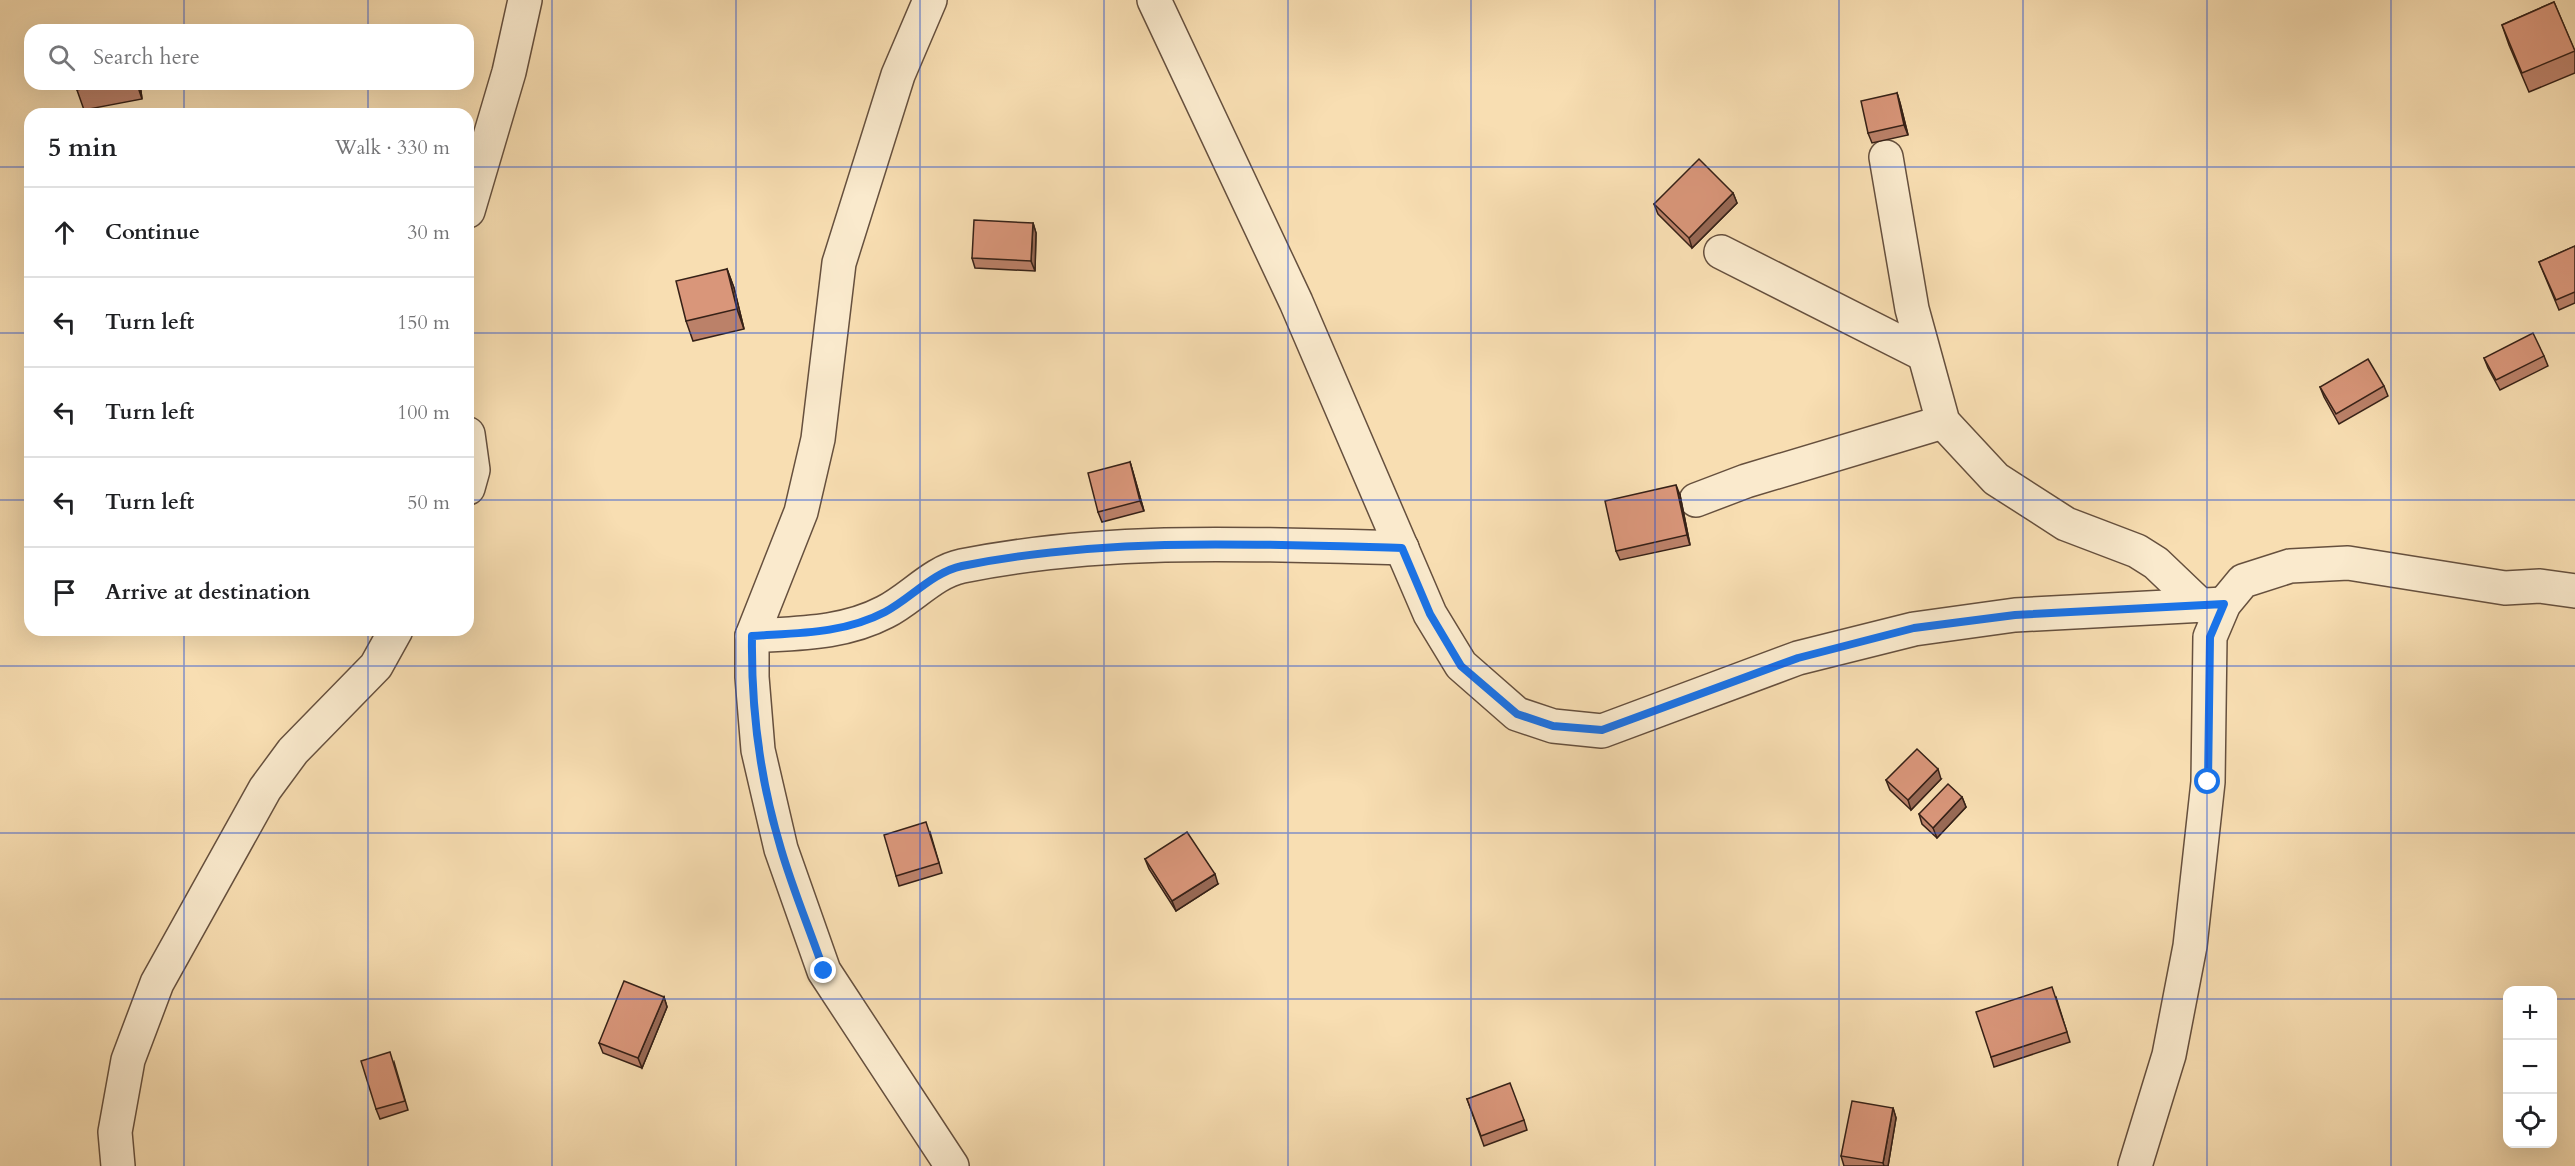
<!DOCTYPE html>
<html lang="en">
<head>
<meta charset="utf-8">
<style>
  body { margin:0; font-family:Cardo,serif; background:#f2f2f2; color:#202124 }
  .controls { position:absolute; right:18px; bottom:18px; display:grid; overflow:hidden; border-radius:12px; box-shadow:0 6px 24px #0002 }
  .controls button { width:54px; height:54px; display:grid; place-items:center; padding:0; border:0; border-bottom:2px solid #e0e0e0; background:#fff; color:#202124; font:30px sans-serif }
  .stop { position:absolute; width:18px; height:18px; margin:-14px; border:4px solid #1a73e8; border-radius:50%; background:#fff }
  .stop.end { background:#1a73e8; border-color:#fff; box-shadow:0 2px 6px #0008 }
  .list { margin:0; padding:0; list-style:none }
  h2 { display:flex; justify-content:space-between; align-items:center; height:78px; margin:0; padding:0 24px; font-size:26px }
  h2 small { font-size:20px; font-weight:400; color:#757577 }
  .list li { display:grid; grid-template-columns:39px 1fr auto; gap:18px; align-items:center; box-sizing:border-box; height:90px; padding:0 24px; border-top:2px solid #e0e0e0 }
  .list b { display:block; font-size:22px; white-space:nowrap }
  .list em { font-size:20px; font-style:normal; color:#757577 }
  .icon { flex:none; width:33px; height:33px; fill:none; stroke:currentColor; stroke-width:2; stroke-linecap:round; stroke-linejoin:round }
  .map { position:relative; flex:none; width:2575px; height:1166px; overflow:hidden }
  .search { position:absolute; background:#fff; box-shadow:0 6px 24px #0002; left:24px; top:24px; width:450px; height:66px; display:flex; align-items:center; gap:15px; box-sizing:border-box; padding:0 21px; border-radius:18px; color:#757577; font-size:22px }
  .panel { position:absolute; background:#fff; box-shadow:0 6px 24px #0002; left:24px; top:108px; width:450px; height:528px; border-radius:18px }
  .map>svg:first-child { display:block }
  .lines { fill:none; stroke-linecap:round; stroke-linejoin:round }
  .minor-casing { stroke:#66503e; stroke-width:36 }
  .minor { stroke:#faeacd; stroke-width:33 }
  .wall { fill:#bb8169; stroke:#362117; stroke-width:1.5 }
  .shaded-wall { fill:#986955; stroke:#362117; stroke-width:1.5 }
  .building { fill:#d9967a; stroke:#362117; stroke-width:1.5 }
  .route { stroke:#1a73e8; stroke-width:8 }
  .grid { fill:none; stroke:#1d4ed8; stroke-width:1.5; stroke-opacity:0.55 }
</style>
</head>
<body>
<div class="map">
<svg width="2575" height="1166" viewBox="0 0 2575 1166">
  <rect width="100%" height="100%" fill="#f8deb2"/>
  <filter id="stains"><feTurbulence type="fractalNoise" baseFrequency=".00333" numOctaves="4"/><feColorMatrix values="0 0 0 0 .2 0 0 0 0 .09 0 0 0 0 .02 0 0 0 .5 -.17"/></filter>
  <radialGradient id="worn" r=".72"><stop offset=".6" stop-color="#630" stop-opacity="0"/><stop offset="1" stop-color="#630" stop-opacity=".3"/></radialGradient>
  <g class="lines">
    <defs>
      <g id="minor">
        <path d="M 930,0 L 898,75 L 839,263 L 818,439 L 801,512 L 752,636 L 752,677 L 758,750 L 781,849 L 824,971 L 952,1166"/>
        <path d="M 1154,0 L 1296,302 L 1430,614 L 1461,665 L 1517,714 L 1553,726 L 1602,731 L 1798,658 L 1914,629 L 2015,615 L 2224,604"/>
        <path d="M 1886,157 L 1912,309 L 1943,422 L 1996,479 L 2066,524 L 2137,551 L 2156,563 L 2201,606"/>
        <path d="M 468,211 L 509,72 L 525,0"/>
        <path d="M 1721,252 L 1923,354"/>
        <path d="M 468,434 L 473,470 L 468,488"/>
        <path d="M 1696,500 L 1746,481 L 1943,422"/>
        <path d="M 752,636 C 797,633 843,634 885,612 C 911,599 933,572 962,566 C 1106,537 1256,544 1402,548"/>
        <path d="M 118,1166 L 115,1132 L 128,1060 L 157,983 L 265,789 L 293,751 L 376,666 L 396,630"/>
        <path d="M 2135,1166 L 2169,1055 L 2190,946 L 2208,782 L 2210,637 L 2224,604 L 2243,581 L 2290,566 L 2348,563 L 2505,588 L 2540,586 L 2575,591"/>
      </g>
    </defs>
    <use href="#minor" class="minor-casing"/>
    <use href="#minor" class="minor"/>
  </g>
  <g class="wall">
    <path d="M 2554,2 L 2575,52 L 2575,73 L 2529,92 L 2509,45 L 2502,25 Z"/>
    <path d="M 76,84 L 140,84 L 142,99 L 84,110 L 77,90 Z"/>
    <path d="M 1897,93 L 1900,103 L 1908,135 L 1872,143 L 1868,133 Z"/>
    <path d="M 1733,193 L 1737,203 L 1692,248 L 1658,214 L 1654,204 Z"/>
    <path d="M 1033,223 L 1036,233 L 1035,271 L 975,268 L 972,258 Z"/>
    <path d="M 2575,246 L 2575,303 L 2559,310 L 2539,262 Z"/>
    <path d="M 727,269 L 734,288 L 744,329 L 693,341 L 686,321 Z"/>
    <path d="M 2544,356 L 2548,366 L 2500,390 L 2488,368 L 2484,358 Z"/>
    <path d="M 2384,386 L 2388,396 L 2339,424 L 2324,397 L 2320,387 Z"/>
    <path d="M 1130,462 L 1144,511 L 1102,522 L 1098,512 Z"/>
    <path d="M 1680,495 L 1690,545 L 1620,560 L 1616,551 Z"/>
    <path d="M 1941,779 L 1911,810 L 1890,790 L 1886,780 Z"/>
    <path d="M 1962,797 L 1966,807 L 1937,838 L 1922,824 L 1919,814 Z"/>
    <path d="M 930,832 L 942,873 L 899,886 L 896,876 Z"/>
    <path d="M 1145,859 L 1218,884 L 1176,911 L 1149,869 Z"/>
    <path d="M 664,997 L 667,1007 L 642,1068 L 603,1053 L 599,1043 Z"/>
    <path d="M 2056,997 L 2070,1042 L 1994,1067 L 1991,1057 Z"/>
    <path d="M 394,1062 L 408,1110 L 380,1119 L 376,1109 Z"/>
    <path d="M 1467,1099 L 1524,1120 L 1527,1130 L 1484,1146 Z"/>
    <path d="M 1893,1108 L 1896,1118 L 1888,1166 L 1844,1166 L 1841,1156 Z"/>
  </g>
  <g class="shaded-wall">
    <path d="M 137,84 L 140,84 L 142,99 Z"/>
    <path d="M 1897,93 L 1900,103 L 1908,135 L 1904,125 Z"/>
    <path d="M 1733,193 L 1737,203 L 1692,248 L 1689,238 Z"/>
    <path d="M 1033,223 L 1036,233 L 1035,271 L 1031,261 Z"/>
    <path d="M 727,269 L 734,288 L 744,329 L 737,309 Z"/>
    <path d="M 1130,462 L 1133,472 L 1144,511 L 1140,501 Z"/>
    <path d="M 1676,485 L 1680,495 L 1690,545 L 1687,535 Z"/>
    <path d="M 1938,769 L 1941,779 L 1911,810 L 1908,800 Z"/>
    <path d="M 1962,797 L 1966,807 L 1937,838 L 1933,828 Z"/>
    <path d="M 1215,874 L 1218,884 L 1176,911 L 1172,901 Z"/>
    <path d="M 664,997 L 667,1007 L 642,1068 L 638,1058 Z"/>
    <path d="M 1893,1108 L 1896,1118 L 1888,1166 L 1884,1166 L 1883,1163 Z"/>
  </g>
  <g class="building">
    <path d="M 2554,2 L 2575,51 L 2522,73 L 2502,25 Z"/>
    <path d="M 76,84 L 110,84 L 77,90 Z"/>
    <path d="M 1897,93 L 1904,125 L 1868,133 L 1861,101 Z"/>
    <path d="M 1699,159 L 1733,193 L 1689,238 L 1654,204 Z"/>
    <path d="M 974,220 L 1033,223 L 1031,261 L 972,258 Z"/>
    <path d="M 2575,246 L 2575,292 L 2556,300 L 2539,262 Z"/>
    <path d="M 727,269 L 737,309 L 686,321 L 676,281 Z"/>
    <path d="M 2533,333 L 2544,356 L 2496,380 L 2484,358 Z"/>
    <path d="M 2368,359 L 2384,386 L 2336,414 L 2320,387 Z"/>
    <path d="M 1130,462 L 1140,501 L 1098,512 L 1088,473 Z"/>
    <path d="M 1676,485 L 1687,535 L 1616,551 L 1605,501 Z"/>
    <path d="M 1917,749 L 1938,769 L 1908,800 L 1886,780 Z"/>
    <path d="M 1948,784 L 1962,797 L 1933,828 L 1919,814 Z"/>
    <path d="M 926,822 L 939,863 L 896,876 L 884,835 Z"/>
    <path d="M 1187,832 L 1215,874 L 1172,901 L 1145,859 Z"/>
    <path d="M 624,981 L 664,997 L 638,1058 L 599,1043 Z"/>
    <path d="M 2052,987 L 2067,1032 L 1991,1057 L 1976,1012 Z"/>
    <path d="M 390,1052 L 405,1101 L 376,1109 L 361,1061 Z"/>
    <path d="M 1510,1083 L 1524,1120 L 1481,1136 L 1467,1099 Z"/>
    <path d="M 1852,1101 L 1893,1108 L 1883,1163 L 1841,1156 Z"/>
  </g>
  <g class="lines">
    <path class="route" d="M 824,971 C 810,930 793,890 781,849 C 760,780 751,708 752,636 C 797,633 843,634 885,612 C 910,599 933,572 962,566 C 1106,537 1256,544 1402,548 L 1430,614 L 1461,666 L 1517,714 L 1553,726 L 1602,730 L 1798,658 L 1914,628 L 2015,615 L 2224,604 L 2210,637 L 2208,782"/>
  </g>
  <path class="grid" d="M 184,0 L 184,30M 368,0 L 368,30M 552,0 L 552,1166M 736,0 L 736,1166M 920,0 L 920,1166M 1104,0 L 1104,1166M 1288,0 L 1288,1166M 1471,0 L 1471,1166M 1655,0 L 1655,1166M 1839,0 L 1839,1166M 2023,0 L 2023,1166M 2207,0 L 2207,1166M 2391,0 L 2391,1166M 184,84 L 184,114M 368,84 L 368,114M 0,167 L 30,167M 468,167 L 2575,167M 0,333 L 30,333M 468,333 L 2575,333M 0,500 L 30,500M 468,500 L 2575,500M 184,630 L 184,1166M 368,630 L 368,1166M 0,666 L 2575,666M 0,833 L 2575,833M 0,999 L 2508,999M 2552,999 L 2575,999"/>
  <rect width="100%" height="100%" filter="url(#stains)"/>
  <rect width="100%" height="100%" fill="url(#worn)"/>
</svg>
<div class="controls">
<button>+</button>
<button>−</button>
<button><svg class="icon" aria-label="locate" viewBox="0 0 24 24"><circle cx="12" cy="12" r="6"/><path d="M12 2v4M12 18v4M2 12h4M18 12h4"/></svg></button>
</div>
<div class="stop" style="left:2208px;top:782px"></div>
<div class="stop end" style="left:824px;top:971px"></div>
<div class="search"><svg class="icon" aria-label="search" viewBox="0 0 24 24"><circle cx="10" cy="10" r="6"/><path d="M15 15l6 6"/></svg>Search here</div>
<section class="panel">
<h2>5 min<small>Walk · 330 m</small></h2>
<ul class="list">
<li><svg class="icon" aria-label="ahead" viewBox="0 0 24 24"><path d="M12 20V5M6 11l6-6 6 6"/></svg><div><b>Continue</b></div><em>30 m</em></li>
<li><svg class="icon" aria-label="left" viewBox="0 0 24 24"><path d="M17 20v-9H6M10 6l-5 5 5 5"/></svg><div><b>Turn left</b></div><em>150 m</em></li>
<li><svg class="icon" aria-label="left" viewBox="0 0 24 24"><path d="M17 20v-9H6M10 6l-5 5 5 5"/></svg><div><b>Turn left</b></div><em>100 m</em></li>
<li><svg class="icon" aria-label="left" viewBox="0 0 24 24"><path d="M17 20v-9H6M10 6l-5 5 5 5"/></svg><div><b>Turn left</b></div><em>50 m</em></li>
<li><svg class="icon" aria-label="arrive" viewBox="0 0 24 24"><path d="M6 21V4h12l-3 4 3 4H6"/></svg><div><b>Arrive at destination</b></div></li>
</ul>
</section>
</div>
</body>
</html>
